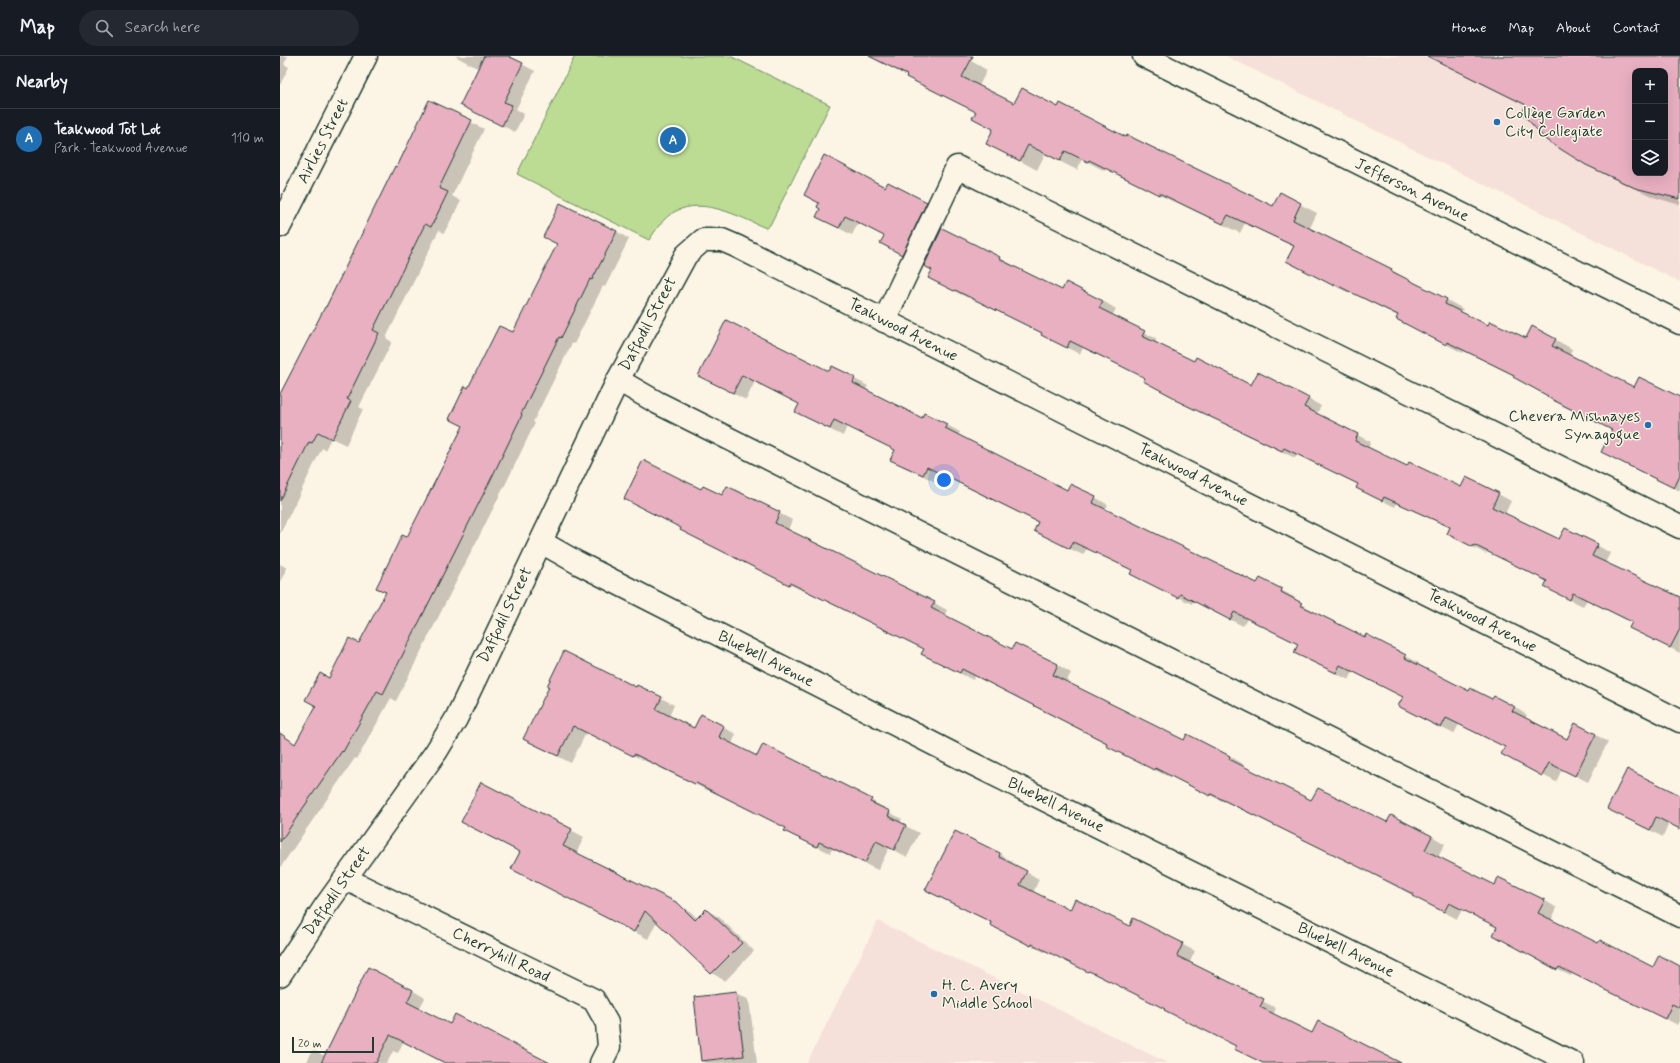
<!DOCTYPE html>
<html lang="en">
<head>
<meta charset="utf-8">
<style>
  body { margin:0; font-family:Mynerve,sans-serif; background:#242831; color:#f1f3f6 }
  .controls { position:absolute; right:12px; top:12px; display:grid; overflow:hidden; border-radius:8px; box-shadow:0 4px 16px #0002 }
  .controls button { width:36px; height:36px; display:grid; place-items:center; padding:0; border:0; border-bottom:1px solid #363941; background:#171b24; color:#f1f3f6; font:20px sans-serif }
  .scale { position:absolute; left:12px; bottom:10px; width:82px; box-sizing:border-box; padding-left:4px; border:2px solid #1f3d34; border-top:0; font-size:11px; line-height:14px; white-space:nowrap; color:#1f3d34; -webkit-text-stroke:3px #fcf5e5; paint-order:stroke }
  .you { position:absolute; left:664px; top:424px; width:14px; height:14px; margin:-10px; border:3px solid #fff; border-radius:50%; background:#1a73e8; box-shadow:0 0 0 6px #1a73e833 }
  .badge { display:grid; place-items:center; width:26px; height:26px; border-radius:50%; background:#1f6fb2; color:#fff; font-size:13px; font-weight:700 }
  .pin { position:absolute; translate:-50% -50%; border:2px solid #fff; box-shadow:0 1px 4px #0006 }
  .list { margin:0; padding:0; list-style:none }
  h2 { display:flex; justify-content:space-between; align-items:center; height:52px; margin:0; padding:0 16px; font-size:17px }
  h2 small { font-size:13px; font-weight:400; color:#9ea1a6 }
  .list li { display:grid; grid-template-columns:26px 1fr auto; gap:12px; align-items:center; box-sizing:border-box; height:60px; padding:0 16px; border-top:1px solid #363941 }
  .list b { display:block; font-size:15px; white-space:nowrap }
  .list p { margin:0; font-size:13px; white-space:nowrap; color:#9ea1a6 }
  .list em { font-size:13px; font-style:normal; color:#9ea1a6 }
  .icon { flex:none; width:22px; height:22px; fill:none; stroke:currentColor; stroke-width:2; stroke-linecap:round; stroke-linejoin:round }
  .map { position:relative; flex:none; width:1400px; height:1007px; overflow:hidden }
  header { display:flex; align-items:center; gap:24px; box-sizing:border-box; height:56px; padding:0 20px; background:#171b24; border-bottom:1px solid #363941 }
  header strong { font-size:19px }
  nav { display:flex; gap:22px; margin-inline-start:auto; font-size:14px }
  .search { width:280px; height:36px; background:#242831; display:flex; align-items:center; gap:10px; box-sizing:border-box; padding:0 14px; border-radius:22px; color:#9ea1a6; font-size:15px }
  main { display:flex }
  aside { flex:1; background:#171b24 }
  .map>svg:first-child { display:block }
  .built { fill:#f6e0da; fill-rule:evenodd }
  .green { fill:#bcdb93; stroke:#6e8c64 }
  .shadow { fill:#0003; fill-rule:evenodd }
  .building { fill:#e9b0c2; stroke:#1f3d34; fill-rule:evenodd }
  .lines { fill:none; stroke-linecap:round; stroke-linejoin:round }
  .minor-casing { stroke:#1f3d34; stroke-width:25 }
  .minor { stroke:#fcf5e5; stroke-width:22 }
  .poi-dot { fill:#1f6fb2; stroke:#fcf5e5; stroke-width:1.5 }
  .labels { text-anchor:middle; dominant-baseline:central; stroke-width:3; stroke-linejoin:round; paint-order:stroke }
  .poi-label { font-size:16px; fill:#1f3d34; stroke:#fcf5e5; text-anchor:start }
  .street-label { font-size:16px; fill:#1f3d34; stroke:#fcf5e5 }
</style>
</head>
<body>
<header>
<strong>Map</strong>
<div class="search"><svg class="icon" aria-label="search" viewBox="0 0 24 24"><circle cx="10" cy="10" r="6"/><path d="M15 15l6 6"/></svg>Search here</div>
<nav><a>Home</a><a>Map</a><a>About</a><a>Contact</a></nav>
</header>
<main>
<aside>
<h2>Nearby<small></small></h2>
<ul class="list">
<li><span class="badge">A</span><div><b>Teakwood Tot Lot</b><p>Park · Teakwood Avenue</p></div><em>110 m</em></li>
</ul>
</aside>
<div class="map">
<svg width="1400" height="1007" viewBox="0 0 1400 1007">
  <rect width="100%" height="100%" fill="#fcf5e5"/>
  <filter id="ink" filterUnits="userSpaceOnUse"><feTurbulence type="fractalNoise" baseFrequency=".025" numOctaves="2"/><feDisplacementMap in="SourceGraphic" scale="8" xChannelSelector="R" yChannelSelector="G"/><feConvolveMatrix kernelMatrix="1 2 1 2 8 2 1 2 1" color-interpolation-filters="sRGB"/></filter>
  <g filter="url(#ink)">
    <g class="built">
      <path d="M 946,0 L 1400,0 L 1400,226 ZM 1355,15 L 1385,15 L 1385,117 L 1355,117 Z"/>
      <path d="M 598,865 L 606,869 L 888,1007 L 527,1007 Z"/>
    </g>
    <path class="green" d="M 295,0 L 450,0 L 550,49 L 490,169 L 486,172 C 459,161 424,140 394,156 C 383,162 376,174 369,184 L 237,118 Z"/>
    <g class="shadow">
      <path d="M 0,0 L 8,0 L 4,8 L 9,11 L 0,29 Z"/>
      <path d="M 175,0 L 229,0 L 228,1 L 255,15 L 236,53 L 244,58 L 235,76 L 181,49 L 199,13 Z"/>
      <path d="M 588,0 L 682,0 L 707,14 L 699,30 L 735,48 L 778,52 L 847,82 L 994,151 L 1000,138 L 1037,157 L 1029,174 L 1112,214 L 1128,224 L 1167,244 L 1183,253 L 1181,257 L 1208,270 L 1246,284 L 1253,271 L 1292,293 L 1289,300 L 1354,332 L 1400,342 L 1400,435 L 1339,405 L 1333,374 L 1285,351 L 1235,320 L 1184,295 L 1183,297 L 1134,272 L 1117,263 L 1118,260 L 1072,237 L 1071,238 L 1024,215 L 1008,205 L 1014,191 L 965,167 L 960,177 L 896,146 L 896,147 L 826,113 L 825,115 L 802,103 L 797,114 L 765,98 L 757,114 L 707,87 L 714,73 L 697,56 Z"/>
      <path d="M 1147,0 L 1400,0 L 1400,149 L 1376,142 L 1327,120 L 1307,108 L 1247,50 ZM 1355,15 L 1385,15 L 1385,117 L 1355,117 Z"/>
      <path d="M 150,45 L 204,73 L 172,140 L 181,145 L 164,177 L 159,174 L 106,282 L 112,286 L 79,351 L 83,353 L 66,389 L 51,382 L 45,394 L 42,392 L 0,478 L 0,340 Z"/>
      <path d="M 606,132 L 646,147 L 659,154 L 635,205 L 614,194 L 605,180 L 578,167 L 572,179 L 551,168 Z"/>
      <path d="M 662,174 L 720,202 L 733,209 L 732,210 L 783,236 L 787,228 L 823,245 L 836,253 L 832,260 L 877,283 L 875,287 L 914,307 L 972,330 L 1029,343 L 1041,350 L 1037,358 L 1091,386 L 1088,392 L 1127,411 L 1182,433 L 1218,438 L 1231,445 L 1225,458 L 1279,485 L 1317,489 L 1330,497 L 1325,507 L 1400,542 L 1400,597 L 1351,572 L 1353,567 L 1307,544 L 1303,550 L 1278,538 L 1267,525 L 1207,495 L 1206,498 L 1181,485 L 1168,478 L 1171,472 L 1117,447 L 1115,451 L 1077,432 L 1079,428 L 1017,398 L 1015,402 L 909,351 L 866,322 L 849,314 L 803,292 L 800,298 L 775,286 L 762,277 L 688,240 L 688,242 L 662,229 L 649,222 L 653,214 Z"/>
      <path d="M 336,175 L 349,183 L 325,231 L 323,230 L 294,288 L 292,287 L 253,366 L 255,367 L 226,427 L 116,645 L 111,642 L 77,703 L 75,702 L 0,812 L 0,692 L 6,683 L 16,688 L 37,650 L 50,623 L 80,589 L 107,537 L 97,531 L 128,483 L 184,370 L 189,333 L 234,278 Z"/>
      <path d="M 552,311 L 588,330 L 585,334 L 642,363 L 645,358 L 667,369 L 680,376 L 678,380 L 788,435 L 815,441 L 828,449 L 825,454 L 978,528 L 1001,534 L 1014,541 L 1013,544 L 1034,555 L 1033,557 L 1085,582 L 1086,580 L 1126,600 L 1139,607 L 1137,610 L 1190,636 L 1234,651 L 1247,659 L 1245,663 L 1288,684 L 1316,679 L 1328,686 L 1308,726 L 1282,713 L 1276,726 L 1235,705 L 1226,691 L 1179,668 L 1174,678 L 1132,657 L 1124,641 L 1073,616 L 1069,624 L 1028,604 L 1019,588 L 967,563 L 963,570 L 913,545 L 912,548 L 864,525 L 851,518 L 853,515 L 807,492 L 803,499 L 768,482 L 759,467 L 660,418 L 656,426 L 624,411 L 611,404 L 616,394 L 567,370 L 563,380 L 529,363 L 516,356 L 520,348 L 475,325 L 466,344 L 419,320 L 549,317 Z"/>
      <path d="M 422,434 L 499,457 L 512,464 L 508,474 L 654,547 L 667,554 L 664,560 L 733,594 L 736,588 L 778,609 L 791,617 L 786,626 L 905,685 L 950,700 L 963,708 L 961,711 L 1032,745 L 1152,780 L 1165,788 L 1158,801 L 1215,830 L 1264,844 L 1277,852 L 1271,865 L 1319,888 L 1374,912 L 1400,911 L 1400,965 L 1398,969 L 1292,917 L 1291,920 L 1261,906 L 1248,898 L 1218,871 L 1182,854 L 1177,863 L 1074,808 L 944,745 L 944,746 L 888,719 L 887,720 L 840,697 L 828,688 L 695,620 L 693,624 L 655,605 L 645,593 L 524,534 L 523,535 L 414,481 L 401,474 L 402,472 L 345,443 Z"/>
      <path d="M 0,508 L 7,512 L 0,526 Z"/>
      <path d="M 356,633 L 381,642 L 394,649 L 389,660 L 414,673 L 421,660 L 456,678 L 452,688 L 478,701 L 591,744 L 604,752 L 603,753 L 622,763 L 620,767 L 639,777 L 627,801 L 609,792 L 598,814 L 552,793 L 550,797 L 519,782 L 507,772 L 429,734 L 429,735 L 306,677 L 291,707 L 257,690 Z"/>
      <path d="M 1400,740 L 1400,773 L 1389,767 L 1383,781 L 1328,753 Z"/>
      <path d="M 182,766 L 291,774 L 304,781 L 296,798 L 397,848 L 411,856 L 418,863 L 426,854 L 439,861 L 474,895 L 445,925 L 432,917 L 377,865 L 368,883 L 245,820 L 240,796 Z"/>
      <path d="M 675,776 L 720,798 L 733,806 L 731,808 L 759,823 L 753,837 L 790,855 L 850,871 L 854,864 L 915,895 L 909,908 L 996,952 L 993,959 L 1032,978 L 1119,1007 L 983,1007 L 956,990 L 886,953 L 766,894 L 764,896 L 724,876 L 712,866 L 660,841 Z"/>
      <path d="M 132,934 L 145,942 L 139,953 L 171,969 L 263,1007 L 165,1007 L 123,986 L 118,997 L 113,995 L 107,1007 L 26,1007 L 33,994 L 45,1000 Z"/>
      <path d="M 456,937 L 469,944 L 477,1007 L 426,1007 L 422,1005 L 415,942 Z"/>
    </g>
    <g class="building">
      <path d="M 204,0 L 228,0 L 243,7 L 224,46 L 232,49 L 222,70 L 180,49 Z"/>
      <path d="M 589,0 L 693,0 L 682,21 L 734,47 L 742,32 L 778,51 L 780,47 L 846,81 L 847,79 L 993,150 L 1000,136 L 1021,147 L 1013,164 L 1112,213 L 1111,215 L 1167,243 L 1165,248 L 1208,269 L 1210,265 L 1246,282 L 1252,270 L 1276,283 L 1272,290 L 1354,331 L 1359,321 L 1400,341 L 1400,420 L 1394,432 L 1321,396 L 1332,374 L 1267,341 L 1268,340 L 1233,321 L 1234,319 L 1167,286 L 1166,289 L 1116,263 L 1118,259 L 1054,228 L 1054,230 L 1006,205 L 1014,190 L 948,159 L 943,168 L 879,137 L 879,139 L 809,104 L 808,106 L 785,95 L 780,105 L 748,89 L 740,105 L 706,88 L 713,73 L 692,62 L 696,56 L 626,21 L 627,19 Z"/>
      <path d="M 1147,0 L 1400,0 L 1400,143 L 1355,132 L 1306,109 L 1266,84 L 1242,57 L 1246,49 ZM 1355,15 L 1385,15 L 1385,117 L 1355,117 Z"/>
      <path d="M 149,44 L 192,64 L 159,132 L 168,136 L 151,171 L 145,168 L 93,274 L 99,277 L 67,343 L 71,345 L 52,383 L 38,376 L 32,387 L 29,386 L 0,445 L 0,338 L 45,251 L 46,251 L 115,110 L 117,111 Z"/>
      <path d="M 544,99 L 605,131 L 608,126 L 647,146 L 622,199 L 600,187 L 604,180 L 565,160 L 559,172 L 536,161 L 540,153 L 537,151 L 539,147 L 524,139 Z"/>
      <path d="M 280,147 L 337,175 L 312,224 L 310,223 L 281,282 L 279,281 L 241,358 L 242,359 L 213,419 L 103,638 L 97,635 L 63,696 L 62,695 L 0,786 L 0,677 L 15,688 L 36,650 L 25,644 L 40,617 L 49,622 L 69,582 L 79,587 L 106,536 L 96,532 L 122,479 L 127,481 L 183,370 L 169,363 L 185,330 L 188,332 L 219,270 L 233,276 L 277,188 L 263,181 Z"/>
      <path d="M 662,172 L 720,201 L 719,203 L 782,234 L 786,226 L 823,245 L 819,252 L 865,275 L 862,280 L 914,305 L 916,301 L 971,329 L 978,316 L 1029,342 L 1024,351 L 1078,378 L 1075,385 L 1127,410 L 1129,406 L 1181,431 L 1186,421 L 1219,437 L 1212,451 L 1279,483 L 1285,472 L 1318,488 L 1312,500 L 1400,541 L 1400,573 L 1390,592 L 1349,572 L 1352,566 L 1293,537 L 1290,544 L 1264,531 L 1267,525 L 1194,489 L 1193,491 L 1167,478 L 1170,471 L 1104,441 L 1102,445 L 1076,432 L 1078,428 L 1004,392 L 1002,395 L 895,344 L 895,342 L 863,325 L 865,322 L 835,307 L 790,285 L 787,292 L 761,279 L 762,277 L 675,234 L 674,235 L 648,222 L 652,214 L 644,210 Z"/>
      <path d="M 446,264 L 549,315 L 552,310 L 575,321 L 573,327 L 642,362 L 644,357 L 667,368 L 665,372 L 787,434 L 790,428 L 816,440 L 813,447 L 977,527 L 980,522 L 1002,533 L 1001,536 L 1022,547 L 1020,549 L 1085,581 L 1086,578 L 1126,599 L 1125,602 L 1189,635 L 1190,632 L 1212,643 L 1214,640 L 1235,651 L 1232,655 L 1287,683 L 1295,667 L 1316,678 L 1295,720 L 1269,707 L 1262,720 L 1221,698 L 1225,691 L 1166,662 L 1161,672 L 1118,650 L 1123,641 L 1060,609 L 1056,617 L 1014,597 L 1018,588 L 954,556 L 950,564 L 900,538 L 898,542 L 850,518 L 852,514 L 793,486 L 790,493 L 754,475 L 758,466 L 647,411 L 643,419 L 610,404 L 615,394 L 554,364 L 550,373 L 515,356 L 519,348 L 462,319 L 453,337 L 418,320 Z"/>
      <path d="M 363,404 L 421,433 L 423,430 L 442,439 L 447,430 L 500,456 L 495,467 L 655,546 L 651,552 L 732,593 L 735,587 L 778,608 L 773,619 L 904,684 L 907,678 L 950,700 L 949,703 L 1031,744 L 1038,732 L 1107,766 L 1111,759 L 1152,780 L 1145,794 L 1215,829 L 1218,821 L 1265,844 L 1258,857 L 1318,887 L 1320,884 L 1373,911 L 1379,899 L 1400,910 L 1400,952 L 1392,948 L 1385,963 L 1279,911 L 1277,914 L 1213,879 L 1217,871 L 1169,847 L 1164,856 L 1132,840 L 1133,838 L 1059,801 L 931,738 L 930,740 L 875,712 L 874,714 L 826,690 L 827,687 L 682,613 L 680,617 L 641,598 L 644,593 L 510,527 L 509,529 L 400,474 L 401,472 L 344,443 Z"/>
      <path d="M 284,595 L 356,631 L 357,629 L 382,641 L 376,653 L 414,672 L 421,658 L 444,670 L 439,681 L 477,700 L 483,688 L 592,743 L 590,746 L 610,755 L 608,760 L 626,769 L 614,794 L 596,785 L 585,807 L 539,786 L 537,791 L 504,775 L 506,772 L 416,727 L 415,728 L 354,698 L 353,700 L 293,670 L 278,700 L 243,683 L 269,631 L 267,630 Z"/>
      <path d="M 1347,713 L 1400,739 L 1400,773 L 1376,761 L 1370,774 L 1327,753 Z"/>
      <path d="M 201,726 L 292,773 L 283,790 L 398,847 L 415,864 L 426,853 L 462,887 L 431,918 L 365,855 L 354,876 L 231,813 L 240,796 L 181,766 Z"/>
      <path d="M 675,775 L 720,797 L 719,801 L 747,815 L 740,829 L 790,854 L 795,843 L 850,870 L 853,862 L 903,887 L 897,900 L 984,943 L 980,951 L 1032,977 L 1038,965 L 1121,1007 L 983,1007 L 954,993 L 956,990 L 884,954 L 885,953 L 809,915 L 808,916 L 752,888 L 751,890 L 710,869 L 711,866 L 645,834 Z"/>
      <path d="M 88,911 L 133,934 L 127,946 L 170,968 L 175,958 L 270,1007 L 165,1007 L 110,979 L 96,1007 L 41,1007 Z"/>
      <path d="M 456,936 L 464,1000 L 421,1005 L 414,941 Z"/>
    </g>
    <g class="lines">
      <defs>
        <g id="minor">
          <path d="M 864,0 L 1400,267"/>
          <path d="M 0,170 L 86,0"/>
          <path d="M 604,265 L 677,111 L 1400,471"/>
          <path d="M 338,324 L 378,347 L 1400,860"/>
          <path d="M 261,486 L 298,507 L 683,703 L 1293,1007"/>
          <path d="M 66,823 L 314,944 L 327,967 L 329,991 L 321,1007"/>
          <path d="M 0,919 L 44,852 L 156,696 L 176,663 L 338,324 L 406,199 L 423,184 L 442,184 L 456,190 L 1400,665"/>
        </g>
      </defs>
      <use href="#minor" class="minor-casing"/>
      <use href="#minor" class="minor"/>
    </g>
  </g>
  <g class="poi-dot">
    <circle cx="1217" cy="66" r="4"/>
    <circle cx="1368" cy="369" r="4"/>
    <circle cx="654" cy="938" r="4"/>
  </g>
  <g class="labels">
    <g class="poi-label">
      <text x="1225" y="57">Collège Garden<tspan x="1225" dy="18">City Collegiate</tspan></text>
      <text x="1360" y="360" text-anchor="end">Chevera Mishnayes<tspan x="1360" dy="18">Synagogue</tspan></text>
      <text x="662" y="929">H. C. Avery<tspan x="662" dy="18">Middle School</tspan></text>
    </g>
    <g class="street-label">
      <text transform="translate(43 85) rotate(-63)">Airlies Street</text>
      <text transform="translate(1132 134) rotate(26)">Jefferson Avenue</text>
      <text transform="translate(368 268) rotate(-62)">Daffodil Street</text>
      <text transform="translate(623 274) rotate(27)">Teakwood Avenue</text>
      <text transform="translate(913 419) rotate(27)">Teakwood Avenue</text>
      <text transform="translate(225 559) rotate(-64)">Daffodil Street</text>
      <text transform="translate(1202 565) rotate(27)">Teakwood Avenue</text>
      <text transform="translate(486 603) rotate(27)">Bluebell Avenue</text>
      <text transform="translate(776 749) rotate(26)">Bluebell Avenue</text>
      <text transform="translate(57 835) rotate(-55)">Daffodil Street</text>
      <text transform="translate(1066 894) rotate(26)">Bluebell Avenue</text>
      <text transform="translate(221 899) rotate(26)">Cherryhill Road</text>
    </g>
  </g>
</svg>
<div class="controls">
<button>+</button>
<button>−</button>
<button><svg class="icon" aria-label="layers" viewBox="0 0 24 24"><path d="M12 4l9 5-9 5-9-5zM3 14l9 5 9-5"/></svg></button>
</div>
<div class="scale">20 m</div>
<div class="you"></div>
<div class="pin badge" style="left:393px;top:84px">A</div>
</div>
</main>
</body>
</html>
